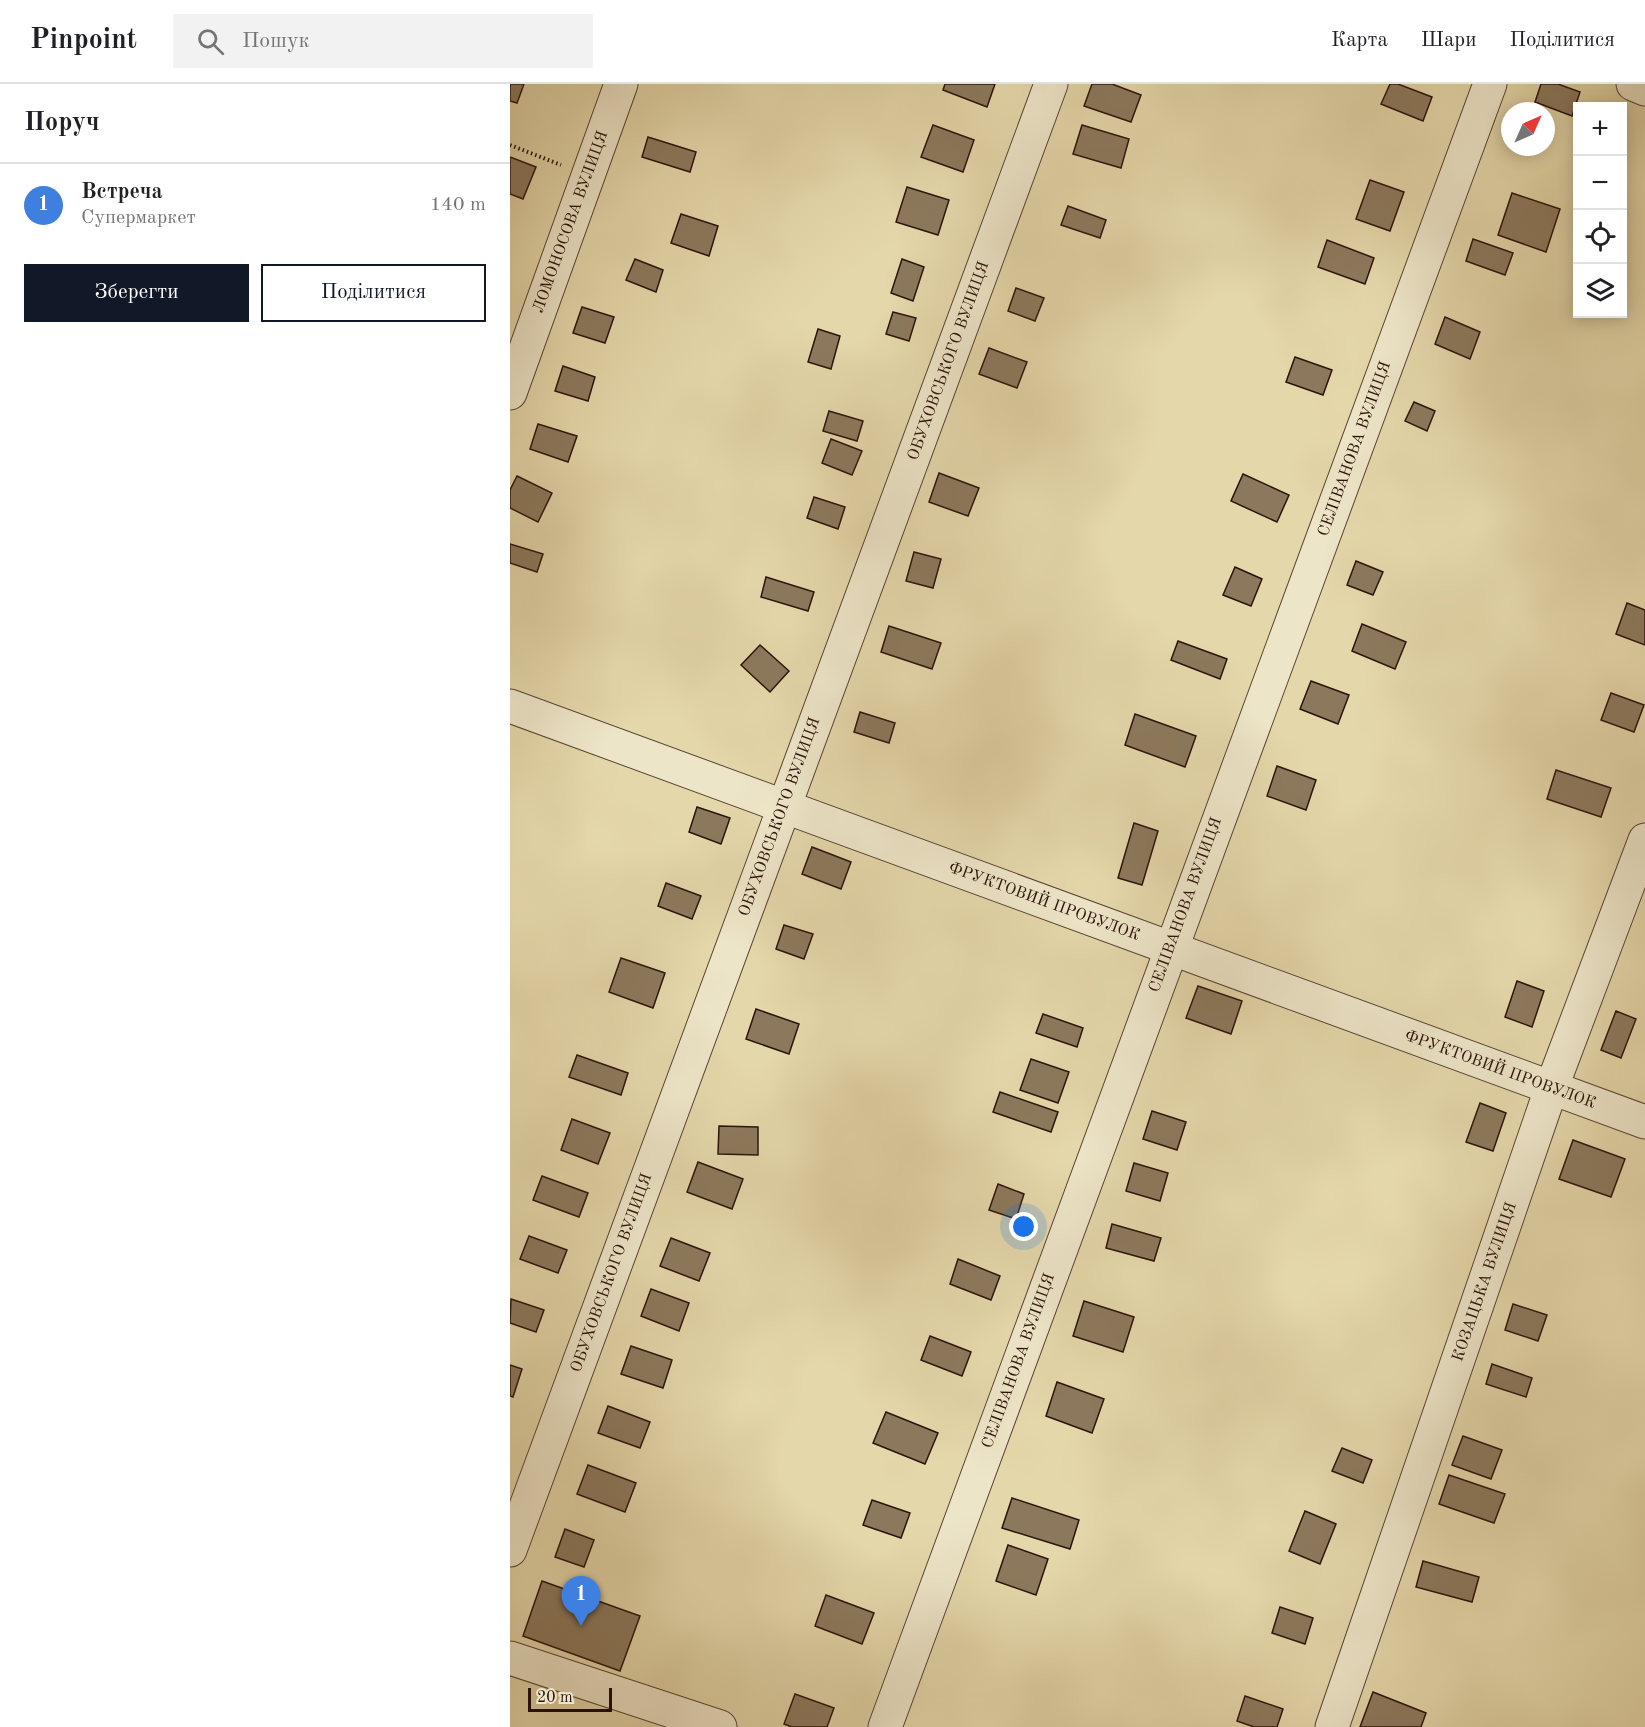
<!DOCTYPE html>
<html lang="uk">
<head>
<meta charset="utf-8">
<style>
  body { margin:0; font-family:"Old Standard TT",serif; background:#f2f2f2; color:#202124 }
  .controls { position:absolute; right:18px; top:18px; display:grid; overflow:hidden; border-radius:0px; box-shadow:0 3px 15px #0003 }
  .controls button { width:54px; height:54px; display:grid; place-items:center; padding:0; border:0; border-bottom:2px solid #e0e0e0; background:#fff; color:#202124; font:30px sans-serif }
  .compass { position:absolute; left:991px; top:18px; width:54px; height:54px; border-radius:50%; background:#fff; box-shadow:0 3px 15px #0003; rotate:45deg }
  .scale { position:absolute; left:18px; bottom:15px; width:84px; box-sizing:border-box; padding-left:6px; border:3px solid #2c130a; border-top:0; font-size:16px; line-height:21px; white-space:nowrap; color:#2c130a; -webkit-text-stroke:4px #ede5c8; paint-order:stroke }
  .you { position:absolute; left:514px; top:1143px; width:21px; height:21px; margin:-15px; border:4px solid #fff; border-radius:50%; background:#1a73e8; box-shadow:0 0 0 9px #1a73e833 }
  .badge { display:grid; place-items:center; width:39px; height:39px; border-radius:50%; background:#111827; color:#fff; font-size:20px; font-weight:700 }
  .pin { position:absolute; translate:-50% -50px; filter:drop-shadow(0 2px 3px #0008) }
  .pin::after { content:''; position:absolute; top:32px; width:21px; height:18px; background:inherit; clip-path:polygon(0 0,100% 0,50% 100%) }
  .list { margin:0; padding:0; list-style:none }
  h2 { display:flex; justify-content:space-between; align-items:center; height:78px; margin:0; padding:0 24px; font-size:26px }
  h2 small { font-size:20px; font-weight:400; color:#757577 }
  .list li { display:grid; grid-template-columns:39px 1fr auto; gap:18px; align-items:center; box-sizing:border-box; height:84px; padding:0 24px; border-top:2px solid #e0e0e0 }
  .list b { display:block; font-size:22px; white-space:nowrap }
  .list p { margin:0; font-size:20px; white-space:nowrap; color:#757577 }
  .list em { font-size:20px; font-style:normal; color:#757577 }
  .actions { display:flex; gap:12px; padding:18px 24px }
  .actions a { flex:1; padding:14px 0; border:2px solid #111827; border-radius:0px; text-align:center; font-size:21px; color:#111827 }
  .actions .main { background:#111827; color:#fff }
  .icon { flex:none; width:33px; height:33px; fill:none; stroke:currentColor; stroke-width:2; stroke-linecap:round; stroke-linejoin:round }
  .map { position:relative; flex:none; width:1135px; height:1643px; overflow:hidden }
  header { display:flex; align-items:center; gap:36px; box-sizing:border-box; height:84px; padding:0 30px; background:#fff; border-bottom:2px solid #e0e0e0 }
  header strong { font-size:28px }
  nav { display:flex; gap:33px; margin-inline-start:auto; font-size:21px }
  .search { width:420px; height:54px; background:#f2f2f2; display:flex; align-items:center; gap:15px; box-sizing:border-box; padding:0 21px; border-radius:0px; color:#757577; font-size:22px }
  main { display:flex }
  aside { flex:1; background:#fff }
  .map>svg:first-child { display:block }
  .building { fill:#8c795d; stroke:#2c130a; stroke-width:1.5 }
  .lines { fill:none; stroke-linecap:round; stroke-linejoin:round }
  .street-casing { stroke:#5a4432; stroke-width:35 }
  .path { stroke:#2c130a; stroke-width:4; stroke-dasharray:1.5 3; stroke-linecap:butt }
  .street { stroke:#ede5c8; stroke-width:33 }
  .labels { text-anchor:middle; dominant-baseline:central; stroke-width:4.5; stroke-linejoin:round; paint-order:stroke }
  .street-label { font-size:16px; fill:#2c130a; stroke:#ede5c8 }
</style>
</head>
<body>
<header>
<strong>Pinpoint</strong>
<div class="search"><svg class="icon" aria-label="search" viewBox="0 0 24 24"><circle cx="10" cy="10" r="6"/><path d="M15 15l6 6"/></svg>Пошук</div>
<nav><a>Карта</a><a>Шари</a><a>Поділитися</a></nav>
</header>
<main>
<aside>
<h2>Поруч<small></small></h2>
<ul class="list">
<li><span class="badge" style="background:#3f7fe0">1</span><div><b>Встреча</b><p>Супермаркет</p></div><em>140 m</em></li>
</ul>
<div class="actions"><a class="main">Зберегти</a><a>Поділитися</a></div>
</aside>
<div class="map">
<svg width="1135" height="1643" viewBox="0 0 1135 1643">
  <rect width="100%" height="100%" fill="#e4d7aa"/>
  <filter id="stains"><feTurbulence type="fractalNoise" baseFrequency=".00333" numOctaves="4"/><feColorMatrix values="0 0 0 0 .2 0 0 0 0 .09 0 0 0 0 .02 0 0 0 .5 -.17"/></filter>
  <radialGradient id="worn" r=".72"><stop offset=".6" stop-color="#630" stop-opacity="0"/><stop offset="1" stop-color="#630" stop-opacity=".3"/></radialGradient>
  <g class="building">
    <path d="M 0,0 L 14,0 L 7,19 L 0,17 Z"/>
    <path d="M 435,0 L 485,0 L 477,23 L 433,6 Z"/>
    <path d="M 582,0 L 602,0 L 631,11 L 621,38 L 574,22 Z"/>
    <path d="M 880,0 L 888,0 L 922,13 L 913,37 L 871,20 Z"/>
    <path d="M 1031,0 L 1048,0 L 1070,8 L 1062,32 L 1025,18 Z"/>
    <path d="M 423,41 L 464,56 L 453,88 L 411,73 Z"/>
    <path d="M 572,41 L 619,55 L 611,84 L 563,70 Z"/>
    <path d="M 138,53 L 186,68 L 180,88 L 132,73 Z"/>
    <path d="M 0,73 L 26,83 L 13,115 L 0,110 Z"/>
    <path d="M 860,96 L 894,108 L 880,147 L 846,135 Z"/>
    <path d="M 397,103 L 439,116 L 428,151 L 386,138 Z"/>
    <path d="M 1002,109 L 1050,125 L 1036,168 L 988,151 Z"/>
    <path d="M 558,122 L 596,136 L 590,154 L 551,141 Z"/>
    <path d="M 171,130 L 208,142 L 199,172 L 161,159 Z"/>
    <path d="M 963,155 L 1003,169 L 995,191 L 956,177 Z"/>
    <path d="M 817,156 L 864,174 L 855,200 L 808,183 Z"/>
    <path d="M 125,175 L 153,186 L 146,208 L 116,196 Z"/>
    <path d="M 392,175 L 414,183 L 403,217 L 381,209 Z"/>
    <path d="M 506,204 L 534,214 L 525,237 L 498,227 Z"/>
    <path d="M 72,223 L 104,233 L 95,259 L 63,249 Z"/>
    <path d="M 383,228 L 406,234 L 399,257 L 376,250 Z"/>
    <path d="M 935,233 L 970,248 L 960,275 L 925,260 Z"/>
    <path d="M 308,245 L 330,252 L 321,285 L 298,278 Z"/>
    <path d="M 479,264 L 517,278 L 507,304 L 469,290 Z"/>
    <path d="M 785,273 L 822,286 L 813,311 L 776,298 Z"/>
    <path d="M 53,282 L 85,293 L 78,317 L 45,307 Z"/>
    <path d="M 904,318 L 925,327 L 917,347 L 895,337 Z"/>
    <path d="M 319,327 L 353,337 L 347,357 L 313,347 Z"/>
    <path d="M 28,340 L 67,352 L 58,378 L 20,365 Z"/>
    <path d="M 321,355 L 352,367 L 342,391 L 312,379 Z"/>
    <path d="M 429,389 L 469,404 L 458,432 L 419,418 Z"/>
    <path d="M 733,390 L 779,411 L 767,438 L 721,417 Z"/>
    <path d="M 7,392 L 42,409 L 28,438 L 0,424 L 0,406 Z"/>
    <path d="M 304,413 L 335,423 L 328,445 L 297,434 Z"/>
    <path d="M 0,460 L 33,470 L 27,488 L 0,479 Z"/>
    <path d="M 404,468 L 431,475 L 423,504 L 396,497 Z"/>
    <path d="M 846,477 L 873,488 L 863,511 L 837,501 Z"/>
    <path d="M 725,483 L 752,495 L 741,522 L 713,511 Z"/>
    <path d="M 256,493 L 304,508 L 298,527 L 251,513 Z"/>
    <path d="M 1117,519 L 1135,526 L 1135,561 L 1106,550 Z"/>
    <path d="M 852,540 L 896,558 L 885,585 L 842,567 Z"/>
    <path d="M 379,542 L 431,559 L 422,585 L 371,568 Z"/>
    <path d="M 668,557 L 717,575 L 710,595 L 661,576 Z"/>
    <path d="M 250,561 L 279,587 L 260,608 L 231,581 Z"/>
    <path d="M 801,597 L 839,611 L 828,640 L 790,625 Z"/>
    <path d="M 1101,609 L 1134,621 L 1124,648 L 1091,636 Z"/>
    <path d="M 350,628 L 385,639 L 379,659 L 344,648 Z"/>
    <path d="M 625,630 L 686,652 L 675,683 L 615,661 Z"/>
    <path d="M 767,682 L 806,696 L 796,726 L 757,712 Z"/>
    <path d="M 1046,686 L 1101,704 L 1091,733 L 1037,715 Z"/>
    <path d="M 187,723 L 220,734 L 211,760 L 179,748 Z"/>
    <path d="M 624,739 L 648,747 L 632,801 L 608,794 Z"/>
    <path d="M 302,763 L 341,778 L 331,805 L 292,790 Z"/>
    <path d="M 156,799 L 191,812 L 182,835 L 148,822 Z"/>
    <path d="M 274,841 L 303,850 L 294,875 L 266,865 Z"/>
    <path d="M 111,874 L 155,889 L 143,924 L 99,908 Z"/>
    <path d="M 1007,897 L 1034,907 L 1022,943 L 995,933 Z"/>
    <path d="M 688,902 L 732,917 L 721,950 L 676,934 Z"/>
    <path d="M 246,925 L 289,940 L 279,970 L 236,955 Z"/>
    <path d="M 1106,927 L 1126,935 L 1111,974 L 1091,966 Z"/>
    <path d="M 533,930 L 573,944 L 567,963 L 526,949 Z"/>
    <path d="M 67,971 L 118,989 L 111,1011 L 59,993 Z"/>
    <path d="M 521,975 L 559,988 L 548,1019 L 510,1006 Z"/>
    <path d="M 490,1008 L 548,1028 L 541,1048 L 483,1028 Z"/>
    <path d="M 970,1019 L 996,1029 L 983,1067 L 956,1058 Z"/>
    <path d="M 642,1027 L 676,1038 L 667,1066 L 633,1055 Z"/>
    <path d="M 62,1035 L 100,1049 L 88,1080 L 51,1066 Z"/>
    <path d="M 209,1042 L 248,1043 L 248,1071 L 208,1070 Z"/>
    <path d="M 1063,1056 L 1115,1075 L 1101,1113 L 1049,1095 Z"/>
    <path d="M 188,1078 L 233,1095 L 222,1125 L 177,1108 Z"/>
    <path d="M 624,1079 L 658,1089 L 650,1117 L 616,1107 Z"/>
    <path d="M 32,1092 L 78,1109 L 69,1133 L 23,1116 Z"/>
    <path d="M 488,1100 L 514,1110 L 506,1135 L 479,1126 Z"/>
    <path d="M 602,1140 L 651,1154 L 644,1177 L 596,1164 Z"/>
    <path d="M 19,1152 L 57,1166 L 48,1189 L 10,1175 Z"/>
    <path d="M 161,1154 L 200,1169 L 189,1197 L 150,1182 Z"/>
    <path d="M 448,1175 L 490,1192 L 481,1216 L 440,1200 Z"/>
    <path d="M 141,1205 L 179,1219 L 169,1247 L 131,1232 Z"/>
    <path d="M 1,1215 L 34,1226 L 26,1248 L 0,1239 Z"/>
    <path d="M 574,1217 L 624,1233 L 613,1268 L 563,1252 Z"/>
    <path d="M 1003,1220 L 1037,1231 L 1028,1257 L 995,1246 Z"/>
    <path d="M 420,1252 L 461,1268 L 452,1292 L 411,1276 Z"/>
    <path d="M 121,1262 L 162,1276 L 153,1304 L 111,1290 Z"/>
    <path d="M 982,1280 L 1022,1294 L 1016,1313 L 976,1300 Z"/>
    <path d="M 0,1281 L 12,1285 L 3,1313 L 0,1312 Z"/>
    <path d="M 547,1298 L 594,1315 L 582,1349 L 536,1332 Z"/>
    <path d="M 98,1322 L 140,1338 L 130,1364 L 88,1349 Z"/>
    <path d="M 376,1328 L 428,1349 L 415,1380 L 363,1359 Z"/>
    <path d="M 953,1352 L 992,1366 L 981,1395 L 942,1381 Z"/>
    <path d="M 832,1364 L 862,1376 L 853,1399 L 822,1387 Z"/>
    <path d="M 78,1381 L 126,1399 L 115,1428 L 67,1410 Z"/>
    <path d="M 939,1391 L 995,1410 L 984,1439 L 929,1420 Z"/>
    <path d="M 502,1414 L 569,1436 L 560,1465 L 492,1444 Z"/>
    <path d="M 362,1416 L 400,1429 L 391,1454 L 353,1441 Z"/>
    <path d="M 795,1427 L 826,1440 L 810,1480 L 779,1467 Z"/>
    <path d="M 55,1445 L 84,1456 L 74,1483 L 45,1473 Z"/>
    <path d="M 498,1461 L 538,1475 L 526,1511 L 486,1497 Z"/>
    <path d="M 913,1477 L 969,1493 L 962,1518 L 906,1503 Z"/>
    <path d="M 32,1497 L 130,1532 L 110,1587 L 13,1552 Z"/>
    <path d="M 316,1511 L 364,1529 L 352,1560 L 305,1542 Z"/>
    <path d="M 770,1523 L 803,1534 L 795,1560 L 762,1549 Z"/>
    <path d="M 863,1608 L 916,1629 L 911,1643 L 850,1643 Z"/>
    <path d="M 285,1610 L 324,1624 L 317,1643 L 282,1643 L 274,1640 Z"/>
    <path d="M 735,1612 L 773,1625 L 767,1643 L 744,1643 L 727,1637 Z"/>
  </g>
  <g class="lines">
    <defs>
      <g id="street">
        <path d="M 1123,0 L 1135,5"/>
        <path d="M 0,309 L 111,0"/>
        <path d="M 0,622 L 1135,1038"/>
        <path d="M 0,1466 L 541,0"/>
        <path d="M 0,1574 L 210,1643"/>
        <path d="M 375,1643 L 980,0"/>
        <path d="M 822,1643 L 1041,1005 L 1135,756"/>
      </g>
    </defs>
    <use href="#street" class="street-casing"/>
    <path class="path" d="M 0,61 L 51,81"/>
    <use href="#street" class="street"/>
  </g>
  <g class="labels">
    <g class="street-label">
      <text transform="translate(61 138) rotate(-70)">ЛОМОНОСОВА ВУЛИЦЯ</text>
      <text transform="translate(439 277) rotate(-70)">ОБУХОВСЬКОГО ВУЛИЦЯ</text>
      <text transform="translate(845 365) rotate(-70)">СЕЛІВАНОВА ВУЛИЦЯ</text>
      <text transform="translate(270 733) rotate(-70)">ОБУХОВСЬКОГО ВУЛИЦЯ</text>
      <text transform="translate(534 818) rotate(20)">ФРУКТОВИЙ ПРОВУЛОК</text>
      <text transform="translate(676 821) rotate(-70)">СЕЛІВАНОВА ВУЛИЦЯ</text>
      <text transform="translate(990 986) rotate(20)">ФРУКТОВИЙ ПРОВУЛОК</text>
      <text transform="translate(102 1189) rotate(-70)">ОБУХОВСЬКОГО ВУЛИЦЯ</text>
      <text transform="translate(975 1198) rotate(-71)">КОЗАЦЬКА ВУЛИЦЯ</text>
      <text transform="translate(509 1277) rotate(-70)">СЕЛІВАНОВА ВУЛИЦЯ</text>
    </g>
  </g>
  <rect width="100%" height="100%" filter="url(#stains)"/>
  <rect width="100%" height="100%" fill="url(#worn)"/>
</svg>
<div class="controls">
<button>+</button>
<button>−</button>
<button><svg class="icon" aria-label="locate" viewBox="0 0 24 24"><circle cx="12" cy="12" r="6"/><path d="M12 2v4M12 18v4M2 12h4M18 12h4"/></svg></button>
<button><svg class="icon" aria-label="layers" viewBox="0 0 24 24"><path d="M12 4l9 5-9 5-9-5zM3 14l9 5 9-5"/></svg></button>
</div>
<svg class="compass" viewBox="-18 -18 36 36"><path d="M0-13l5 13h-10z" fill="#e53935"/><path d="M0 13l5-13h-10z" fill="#757577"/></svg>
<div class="scale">20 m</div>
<div class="you"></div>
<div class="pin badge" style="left:71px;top:1542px;background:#3f7fe0">1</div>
</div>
</main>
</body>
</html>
